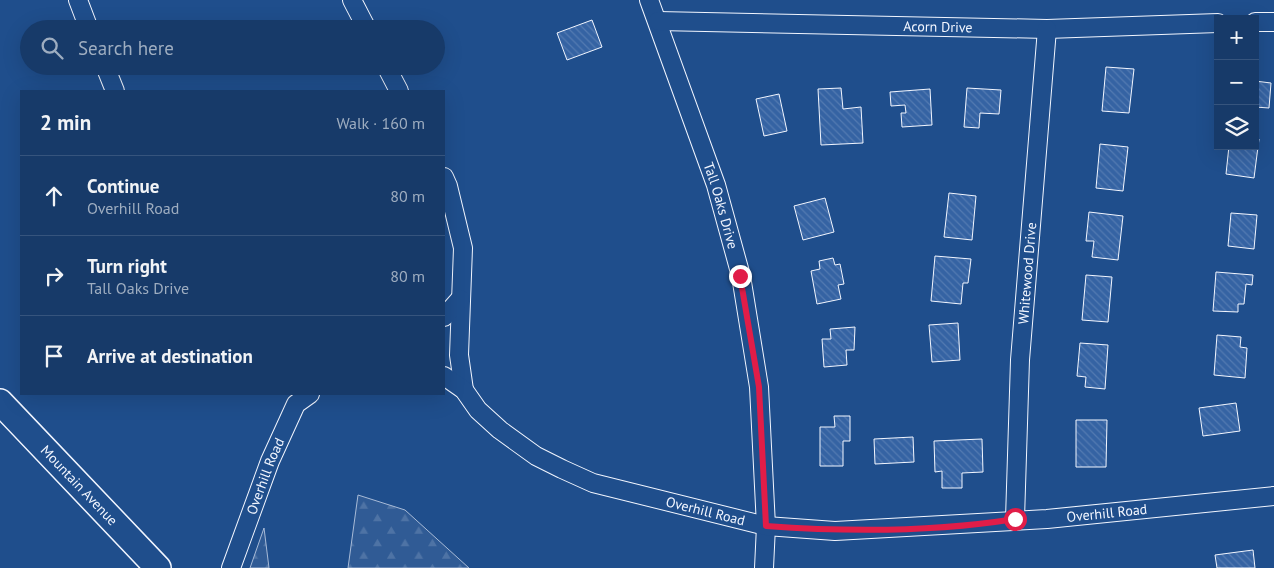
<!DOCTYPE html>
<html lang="en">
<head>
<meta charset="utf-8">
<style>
  body { margin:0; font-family:"PT Sans",sans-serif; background:#244571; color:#f1f3f6 }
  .controls { position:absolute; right:15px; top:15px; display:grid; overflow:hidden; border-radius:0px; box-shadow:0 5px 20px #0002 }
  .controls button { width:45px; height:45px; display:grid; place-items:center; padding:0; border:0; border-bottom:1px solid #36547d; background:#173a69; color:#f1f3f6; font:25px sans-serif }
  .stop { position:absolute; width:15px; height:15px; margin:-11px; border:4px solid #e11d48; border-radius:50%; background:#fff }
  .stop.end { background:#e11d48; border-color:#fff; box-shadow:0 1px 5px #0008 }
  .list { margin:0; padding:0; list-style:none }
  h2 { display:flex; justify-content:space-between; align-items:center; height:65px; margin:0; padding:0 20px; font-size:21px }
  h2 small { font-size:16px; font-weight:400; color:#9eadc0 }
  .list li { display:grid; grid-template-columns:32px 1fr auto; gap:15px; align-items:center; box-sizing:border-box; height:80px; padding:0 20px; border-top:1px solid #36547d }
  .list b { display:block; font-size:19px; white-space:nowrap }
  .list p { margin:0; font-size:16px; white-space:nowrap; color:#9eadc0 }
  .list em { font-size:16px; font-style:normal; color:#9eadc0 }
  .icon { flex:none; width:28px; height:28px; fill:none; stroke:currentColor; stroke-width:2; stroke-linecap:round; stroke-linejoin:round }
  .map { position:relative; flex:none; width:1274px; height:568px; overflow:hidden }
  .search { position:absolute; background:#173a69; box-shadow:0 5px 20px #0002; left:20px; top:20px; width:425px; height:55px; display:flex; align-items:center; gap:12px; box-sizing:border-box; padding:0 18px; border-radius:28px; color:#9eadc0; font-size:19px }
  .panel { position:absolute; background:#173a69; box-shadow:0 5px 20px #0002; left:20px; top:90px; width:425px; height:305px; border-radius:0px }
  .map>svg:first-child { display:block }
  .forest { fill:url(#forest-firs); stroke:#a8bbd7 }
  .building { fill:url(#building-back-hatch); stroke:#f2f6ff }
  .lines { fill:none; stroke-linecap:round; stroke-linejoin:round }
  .street-casing { stroke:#f2f6ff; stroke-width:20 }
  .secondary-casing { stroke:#f2f6ff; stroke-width:28 }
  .street { stroke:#1f4e8c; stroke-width:18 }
  .secondary { stroke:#1f4e8c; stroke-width:25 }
  .route { stroke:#e11d48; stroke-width:6 }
  .labels { text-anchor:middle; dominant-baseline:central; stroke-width:4; stroke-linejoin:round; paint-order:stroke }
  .street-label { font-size:14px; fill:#f2f6ff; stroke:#1f4e8c }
</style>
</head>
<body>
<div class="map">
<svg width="1274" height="568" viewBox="0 0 1274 568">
  <defs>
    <pattern id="forest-firs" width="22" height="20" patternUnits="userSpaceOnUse" patternTransform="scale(1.25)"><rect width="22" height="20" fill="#305b95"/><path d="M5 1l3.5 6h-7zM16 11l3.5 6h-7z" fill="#4e73a5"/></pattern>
    <pattern id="building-back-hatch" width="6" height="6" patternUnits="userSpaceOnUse" patternTransform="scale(1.25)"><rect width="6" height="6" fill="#3563a3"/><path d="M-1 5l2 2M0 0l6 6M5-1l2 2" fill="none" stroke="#537ab1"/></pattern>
  </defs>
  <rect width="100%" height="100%" fill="#1f4e8c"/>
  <g class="forest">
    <path d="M 358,495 L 405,510 L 469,568 L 348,568 Z"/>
    <path d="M 264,528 L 269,568 L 250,568 Z"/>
  </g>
  <g class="building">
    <path d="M 592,20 L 602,47 L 567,60 L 557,33 Z"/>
    <path d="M 1106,67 L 1134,69 L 1129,113 L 1102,111 Z"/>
    <path d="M 1255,81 L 1271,83 L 1269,108 L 1255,107 Z"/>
    <path d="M 841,88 L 843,109 L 861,107 L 863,143 L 821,145 L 818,89 Z"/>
    <path d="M 967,88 L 1001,90 L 999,114 L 980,113 L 979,128 L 964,127 Z"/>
    <path d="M 930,89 L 932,125 L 902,127 L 901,113 L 906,113 L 905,105 L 891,106 L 890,92 Z"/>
    <path d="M 779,94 L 787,131 L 764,136 L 756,99 Z"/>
    <path d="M 1255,138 L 1259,139 L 1254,178 L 1226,174 L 1229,146 L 1255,146 Z"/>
    <path d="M 1100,144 L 1128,147 L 1123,191 L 1096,188 Z"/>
    <path d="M 949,193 L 976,196 L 972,240 L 944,237 Z"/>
    <path d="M 825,198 L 834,232 L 803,240 L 794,206 Z"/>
    <path d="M 1089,212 L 1123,216 L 1118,260 L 1092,257 L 1094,241 L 1086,241 Z"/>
    <path d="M 1231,213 L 1257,215 L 1254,249 L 1228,246 Z"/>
    <path d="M 935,256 L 971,259 L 968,283 L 963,283 L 961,304 L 931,301 Z"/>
    <path d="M 833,258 L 835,265 L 840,264 L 844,284 L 838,285 L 841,299 L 817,304 L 811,271 L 820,269 L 819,261 Z"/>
    <path d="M 1216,272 L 1253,275 L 1252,285 L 1246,284 L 1244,304 L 1238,304 L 1238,312 L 1213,311 Z"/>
    <path d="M 1086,275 L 1112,277 L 1108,322 L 1082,320 Z"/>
    <path d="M 958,323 L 960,360 L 932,362 L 929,325 Z"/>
    <path d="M 855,327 L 854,350 L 846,350 L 847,365 L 824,367 L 822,339 L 831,339 L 830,329 Z"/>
    <path d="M 1217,335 L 1241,337 L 1240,347 L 1247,348 L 1245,378 L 1214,375 Z"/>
    <path d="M 1080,343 L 1108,345 L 1105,389 L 1085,387 L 1086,377 L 1077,376 Z"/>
    <path d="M 1236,403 L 1240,431 L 1203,436 L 1199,408 Z"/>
    <path d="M 834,416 L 850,416 L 850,441 L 843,441 L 843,466 L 820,466 L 820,427 L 835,427 Z"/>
    <path d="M 1076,420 L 1107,420 L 1106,467 L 1076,467 Z"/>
    <path d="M 913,437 L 914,462 L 875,464 L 874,439 Z"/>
    <path d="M 982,439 L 983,472 L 962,473 L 962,488 L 942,488 L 942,471 L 935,472 L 934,441 Z"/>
    <path d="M 1253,550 L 1255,568 L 1217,568 L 1215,555 Z"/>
  </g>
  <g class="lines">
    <defs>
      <g id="street">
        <path d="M 78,0 L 89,29"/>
        <path d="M 352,0 L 367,29"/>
        <path id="s1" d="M 649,0 L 716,185 L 741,276 L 759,387 L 766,526 L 764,568"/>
        <path id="s2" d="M 658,21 L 1047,29 L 1218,23"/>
        <path d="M 1255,22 L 1274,22"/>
        <path d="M 105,66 L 115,91"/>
        <path d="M 386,66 L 399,91"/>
        <path d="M 444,177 L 448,186 L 463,248 L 459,355 L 464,390"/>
        <path d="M 444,317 L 460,299"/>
        <path id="s3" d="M 444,376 L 464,390 L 478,410 L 500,430 L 536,456 L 562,469 L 593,483 L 766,526 L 835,531 L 1047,519 L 1274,496"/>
        <path id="s4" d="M 1015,519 L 1020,360 L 1047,29"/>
        <path id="s5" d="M 231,568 L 270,461 L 296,404 L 310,394"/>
      </g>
      <g id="secondary">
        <path id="s6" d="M 0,402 L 158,568"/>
      </g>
    </defs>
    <use href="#street" class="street-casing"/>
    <use href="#secondary" class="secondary-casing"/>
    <use href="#street" class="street"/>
    <use href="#secondary" class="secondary"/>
  </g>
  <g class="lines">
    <path class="route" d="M 740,276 L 759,387 L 766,526 C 848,532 934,532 1015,519"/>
  </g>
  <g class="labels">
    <g class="street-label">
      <text stroke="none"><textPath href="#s2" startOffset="280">Acorn Drive</textPath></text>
      <text stroke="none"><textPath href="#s1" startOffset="218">Tall Oaks Drive</textPath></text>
      <text stroke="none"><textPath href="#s4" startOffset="246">Whitewood Drive</textPath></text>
      <text stroke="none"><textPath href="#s5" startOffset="98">Overhill Road</textPath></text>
      <text stroke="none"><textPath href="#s6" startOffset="115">Mountain Avenue</textPath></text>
      <text stroke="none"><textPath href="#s3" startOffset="302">Overhill Road</textPath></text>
      <text stroke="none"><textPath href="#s3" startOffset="706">Overhill Road</textPath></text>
    </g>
  </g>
</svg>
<div class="controls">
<button>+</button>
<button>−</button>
<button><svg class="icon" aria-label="layers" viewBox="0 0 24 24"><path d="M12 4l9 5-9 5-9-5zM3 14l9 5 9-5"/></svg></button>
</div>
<div class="stop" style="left:1015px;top:519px"></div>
<div class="stop end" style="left:740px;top:276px"></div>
<div class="search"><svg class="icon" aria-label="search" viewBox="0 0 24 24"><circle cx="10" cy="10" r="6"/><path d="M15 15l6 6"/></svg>Search here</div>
<section class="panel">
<h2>2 min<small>Walk · 160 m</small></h2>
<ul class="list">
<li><svg class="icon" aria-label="ahead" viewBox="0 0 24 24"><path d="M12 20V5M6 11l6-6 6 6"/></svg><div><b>Continue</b><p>Overhill Road</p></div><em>80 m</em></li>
<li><svg class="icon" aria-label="right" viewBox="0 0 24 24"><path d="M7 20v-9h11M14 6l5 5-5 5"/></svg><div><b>Turn right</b><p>Tall Oaks Drive</p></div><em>80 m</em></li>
<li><svg class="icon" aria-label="arrive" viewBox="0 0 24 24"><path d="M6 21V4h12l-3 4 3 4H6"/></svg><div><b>Arrive at destination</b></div></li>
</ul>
</section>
</div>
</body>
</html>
